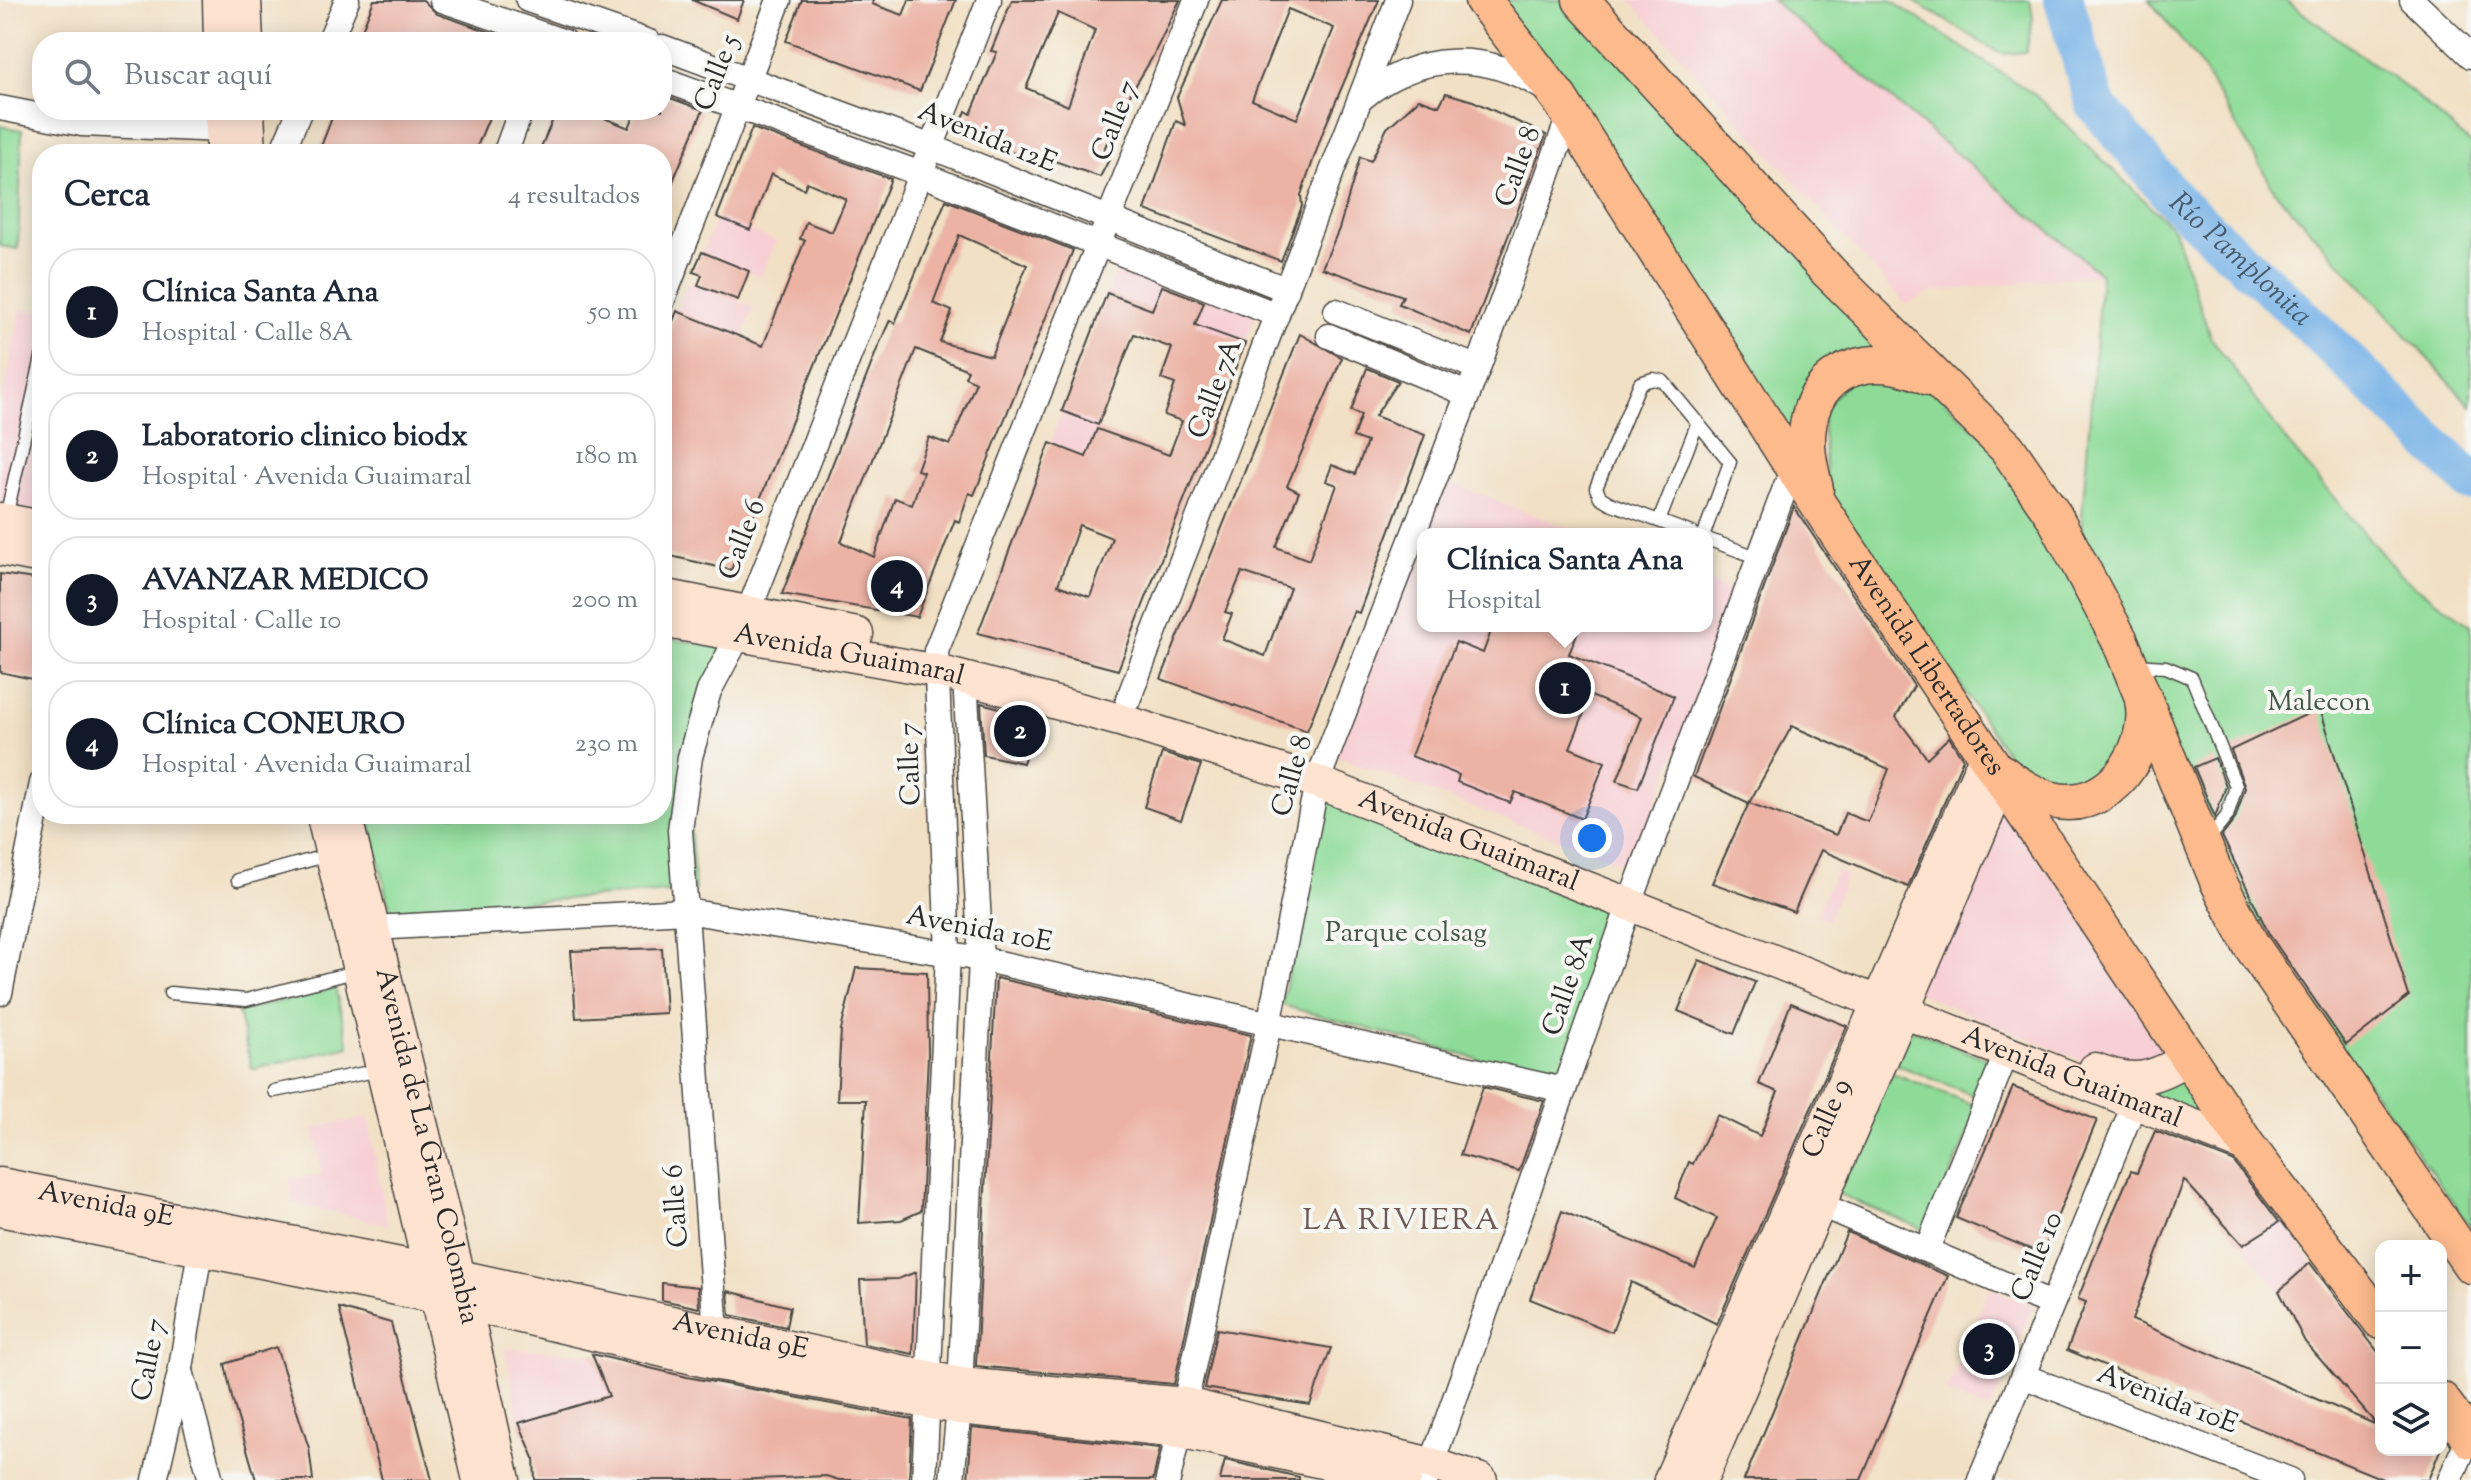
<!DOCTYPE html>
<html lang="es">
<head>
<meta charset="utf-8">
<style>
  body { margin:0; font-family:"Sorts Mill Goudy",serif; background:#f6f6f7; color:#1f2937 }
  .controls { position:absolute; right:24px; bottom:24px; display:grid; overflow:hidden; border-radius:16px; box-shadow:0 4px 20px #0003 }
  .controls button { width:72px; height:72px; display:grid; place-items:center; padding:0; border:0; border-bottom:2px solid #e0e1e3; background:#fff; color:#1f2937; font:40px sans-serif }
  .you { position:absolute; left:1592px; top:838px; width:28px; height:28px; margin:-20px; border:6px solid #fff; border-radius:50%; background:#1a73e8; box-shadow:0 0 0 12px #1a73e833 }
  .badge { display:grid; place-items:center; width:52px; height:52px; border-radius:50%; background:#111827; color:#fff; font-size:26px; font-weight:700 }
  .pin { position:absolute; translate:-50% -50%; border:4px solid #fff; box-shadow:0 2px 8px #0006 }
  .popup { position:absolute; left:1417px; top:528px; width:296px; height:104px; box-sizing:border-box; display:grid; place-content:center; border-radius:16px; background:#fff; filter:drop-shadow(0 2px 6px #0005); font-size:26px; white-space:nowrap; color:#747a83 }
  .popup b { font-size:30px; color:#1f2937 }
  .popup::after { content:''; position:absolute; left:50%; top:100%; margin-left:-16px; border:16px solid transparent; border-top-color:#fff }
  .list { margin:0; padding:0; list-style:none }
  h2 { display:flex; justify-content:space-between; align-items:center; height:104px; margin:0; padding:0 32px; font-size:34px }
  h2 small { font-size:26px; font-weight:400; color:#747a83 }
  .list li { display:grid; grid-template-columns:52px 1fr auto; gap:24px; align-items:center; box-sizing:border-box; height:128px; margin:0 16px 16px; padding:0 16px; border:2px solid #e0e1e3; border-radius:32px }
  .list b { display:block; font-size:30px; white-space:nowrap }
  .list p { margin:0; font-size:26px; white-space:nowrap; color:#747a83 }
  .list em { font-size:26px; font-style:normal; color:#747a83 }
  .icon { flex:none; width:44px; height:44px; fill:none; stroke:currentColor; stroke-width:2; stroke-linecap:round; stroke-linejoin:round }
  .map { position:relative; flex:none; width:2471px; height:1480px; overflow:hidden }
  .search { position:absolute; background:#fff; box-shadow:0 4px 20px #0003; left:32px; top:32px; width:640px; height:88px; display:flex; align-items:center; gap:20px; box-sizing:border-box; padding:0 28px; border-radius:32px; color:#747a83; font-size:30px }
  .panel { position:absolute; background:#fff; box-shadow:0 4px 20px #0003; left:32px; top:144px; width:640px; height:680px; border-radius:32px }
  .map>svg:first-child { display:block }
  .built { fill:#f7cfd4 }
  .green { fill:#8edb98; stroke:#5c8362; stroke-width:2 }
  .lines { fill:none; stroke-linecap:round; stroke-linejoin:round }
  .river { stroke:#75b1e7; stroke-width:40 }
  .building { fill:#ecb2a4; fill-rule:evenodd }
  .lane-casing { stroke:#494642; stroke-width:15 }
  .street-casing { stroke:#494642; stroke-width:27 }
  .secondary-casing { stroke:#494642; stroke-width:35 }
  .primary-casing { stroke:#494642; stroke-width:39 }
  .lane { stroke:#fff; stroke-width:12 }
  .street { stroke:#fff; stroke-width:24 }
  .secondary { stroke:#fee3d1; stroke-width:32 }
  .primary { stroke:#fcba8d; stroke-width:36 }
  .labels { text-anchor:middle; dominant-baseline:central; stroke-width:8; stroke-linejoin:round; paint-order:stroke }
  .street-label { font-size:28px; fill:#2b2b2b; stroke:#f6f6f2 }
  .park-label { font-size:28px; fill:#445746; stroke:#f6f6f2 }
  .water-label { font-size:30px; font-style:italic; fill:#455a6d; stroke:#f6f6f2 }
  .neighbourhood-label { font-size:30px; letter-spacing:2px; fill:#6f5a55; stroke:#f6f6f2 }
</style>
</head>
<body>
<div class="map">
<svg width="2471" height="1480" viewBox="0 0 2471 1480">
  <rect width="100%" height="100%" fill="#f6f6f2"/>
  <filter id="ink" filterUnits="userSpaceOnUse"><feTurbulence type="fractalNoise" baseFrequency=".0125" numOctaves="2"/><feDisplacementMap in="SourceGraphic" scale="16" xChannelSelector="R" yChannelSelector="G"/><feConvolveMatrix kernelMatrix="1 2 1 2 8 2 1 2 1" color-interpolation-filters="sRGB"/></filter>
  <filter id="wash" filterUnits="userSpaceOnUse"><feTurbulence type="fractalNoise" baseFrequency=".006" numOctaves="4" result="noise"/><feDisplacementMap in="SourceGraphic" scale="32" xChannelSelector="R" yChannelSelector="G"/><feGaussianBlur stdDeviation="1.8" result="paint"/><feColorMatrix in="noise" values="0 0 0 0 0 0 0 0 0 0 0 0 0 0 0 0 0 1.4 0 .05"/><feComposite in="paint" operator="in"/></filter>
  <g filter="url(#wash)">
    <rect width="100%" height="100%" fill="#f1e0c4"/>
    <g class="built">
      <path d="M 1630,0 L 1772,0 L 2101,274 L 1932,292 L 1906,305 Z"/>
      <path d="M 717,217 L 776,241 L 761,277 L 702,252 Z"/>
      <path d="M 1121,259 L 1166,276 L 1152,310 L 1107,293 Z"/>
      <path d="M 689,281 L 754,307 L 742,338 L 677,311 Z"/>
      <path d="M 1207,293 L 1257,311 L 1245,343 L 1195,325 Z"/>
      <path d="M 20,310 L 42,311 L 42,513 L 0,504 L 0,411 Z"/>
      <path d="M 1062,411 L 1098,425 L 1086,457 L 1050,443 Z"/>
      <path d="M 1441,479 L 1584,534 L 1423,534 L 1423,626 L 1707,626 L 1707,581 L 1737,593 L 1632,867 L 1335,756 Z"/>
      <path d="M 2002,800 L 2168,1046 L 2121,1077 L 1916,992 Z"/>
      <path d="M 1836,870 L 1847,875 L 1828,920 L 1816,915 Z"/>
      <path d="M 368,1117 L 388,1225 L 294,1203 L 289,1180 L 322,1174 L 313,1128 Z"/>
      <path d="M 2283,1219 L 2311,1262 L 2279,1291 L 2243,1245 Z"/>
      <path d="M 1989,1287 L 2033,1306 L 1990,1411 L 1946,1393 Z"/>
      <path d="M 505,1348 L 592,1354 L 609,1395 L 519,1423 Z"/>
    </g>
    <g class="green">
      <path d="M 1488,0 L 1574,0 L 1906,359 L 1861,358 L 1797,452 Z"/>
      <path d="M 1772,0 L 1890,0 L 2035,95 L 2174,229 L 2210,336 L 2289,445 L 2400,575 L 2471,625 L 2471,1227 L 2229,890 L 2081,529 L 2101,274 Z"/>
      <path d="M 1912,0 L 2030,0 L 2033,18 L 2026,52 L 2001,54 Z"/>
      <path d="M 2149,0 L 2285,0 L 2409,90 L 2471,144 L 2471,406 L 2277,194 L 2198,61 Z"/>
      <path d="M 0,126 L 22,130 L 18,249 L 0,246 Z"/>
      <path d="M 1859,372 L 1927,383 L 2008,461 L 2137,707 L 2121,764 L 2066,789 L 2021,775 L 1827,489 L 1822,409 Z"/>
      <path d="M 662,637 L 724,648 L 686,766 L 695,890 L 391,911 L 368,814 L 662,814 Z"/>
      <path d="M 1324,794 L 1623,908 L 1561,1082 L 1282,1005 Z"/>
      <path d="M 335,988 L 349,1046 L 252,1069 L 238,1012 Z"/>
      <path d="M 1899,1024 L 1996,1063 L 1983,1099 L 1885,1060 Z"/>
      <path d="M 1880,1068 L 1979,1107 L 1927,1231 L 1829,1190 Z"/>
      <path d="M 2189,1068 L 2229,1133 L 2131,1090 Z"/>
    </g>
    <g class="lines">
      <path class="river" id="s1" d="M 2064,0 L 2095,104 L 2177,202 L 2293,308 L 2471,482"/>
    </g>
    <g id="blocks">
      <g class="building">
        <path d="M 374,0 L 423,0 L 437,14 L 519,42 L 357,42 Z"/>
        <path d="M 692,0 L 744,0 L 737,19 Z"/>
        <path d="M 802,0 L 873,0 L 872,4 L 903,15 L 909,0 L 956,0 L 920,91 L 786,41 Z"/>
        <path d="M 1012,0 L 1180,0 L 1152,58 L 1119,113 L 1103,152 L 1111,156 L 1100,177 L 1029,152 L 1025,159 L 999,146 L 998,150 L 957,133 L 966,111 L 971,114 L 997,52 L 991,51 ZM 1058,13 L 1095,30 L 1068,106 L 1026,88 Z"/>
        <path d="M 1222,0 L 1379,0 L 1324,129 L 1301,195 L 1302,206 L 1281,261 L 1145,210 L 1176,121 L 1185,125 L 1177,97 ZM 1288,9 L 1334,28 L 1297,119 L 1252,100 Z"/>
        <path d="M 1446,93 L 1473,101 L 1546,135 L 1471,335 L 1399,304 L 1403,296 L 1322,268 L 1339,229 L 1360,157 L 1371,161 L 1387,128 L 1419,99 L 1439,106 Z"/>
        <path d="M 662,95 L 703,110 L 662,207 L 662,154 L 538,154 L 557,110 L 601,110 L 599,116 L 629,128 L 636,110 L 662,110 Z"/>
        <path d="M 335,110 L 492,110 L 474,154 L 334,154 L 320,149 Z"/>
        <path d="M 752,128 L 891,179 L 731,570 L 662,554 L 662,348 L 677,311 L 763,346 L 805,240 L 800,239 L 806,222 L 832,232 L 846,199 L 807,182 L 804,189 L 771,174 L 750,230 L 717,217 Z"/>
        <path d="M 946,200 L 1073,250 L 974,495 L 969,493 L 959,522 L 955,520 L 917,617 L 782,594 L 878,347 L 890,320 L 895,323 ZM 959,235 L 1027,265 L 991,356 L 940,342 L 952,311 L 933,303 ZM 916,349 L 968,370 L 965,377 L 976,382 L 950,445 L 929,437 L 917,470 L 923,472 L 912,505 L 895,498 L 874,557 L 841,542 Z"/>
        <path d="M 702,252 L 749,271 L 738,300 L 698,285 L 702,275 L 693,272 Z"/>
        <path d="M 1162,286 L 1204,302 L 1195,325 L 1245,343 L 1118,670 L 978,633 L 1050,443 L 1086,457 L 1097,429 L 1169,455 L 1182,421 L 1164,415 L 1175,384 L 1161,379 L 1172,348 L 1134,334 L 1098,425 L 1062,411 L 1107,293 L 1152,310 ZM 1079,525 L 1112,538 L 1090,597 L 1058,585 Z"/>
        <path d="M 1300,334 L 1342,358 L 1287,486 L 1299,492 L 1276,547 L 1309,560 L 1337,485 L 1326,481 L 1332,465 L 1355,474 L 1367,442 L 1353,437 L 1361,415 L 1351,411 L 1367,368 L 1398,381 L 1375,416 L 1425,435 L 1359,613 L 1354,611 L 1307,731 L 1161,679 ZM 1242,572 L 1290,588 L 1265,656 L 1222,639 L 1232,614 L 1225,612 Z"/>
        <path d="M 1794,507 L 1914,686 L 1896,717 L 1927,758 L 1949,737 L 1963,759 L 1908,887 L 1821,850 L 1794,912 L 1712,883 L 1749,803 L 1694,777 ZM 1792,726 L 1889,769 L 1868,822 L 1845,813 L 1836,835 L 1749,803 Z"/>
        <path d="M 0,574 L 42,580 L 42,650 L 37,680 L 0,672 Z"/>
        <path d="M 1493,626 L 1580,626 L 1569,654 L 1674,696 L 1638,788 L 1617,781 L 1642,717 L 1591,696 L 1570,748 L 1605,762 L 1582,819 L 1515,792 L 1510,803 L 1457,782 L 1459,775 L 1411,756 L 1456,642 L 1483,653 Z"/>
        <path d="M 981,703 L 1038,718 L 1023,763 L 984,755 Z"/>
        <path d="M 2320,708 L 2409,996 L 2346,1045 L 2269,934 L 2222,836 L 2235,819 L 2245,788 L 2231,750 Z"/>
        <path d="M 1162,753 L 1201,765 L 1181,820 L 1144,807 Z"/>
        <path d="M 2215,758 L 2226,786 L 2215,817 L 2194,767 Z"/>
        <path d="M 662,948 L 666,1013 L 576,1018 L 571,951 Z"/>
        <path d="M 1699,960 L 1755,982 L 1734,1034 L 1678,1011 Z"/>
        <path d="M 856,968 L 927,972 L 928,1054 L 921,1211 L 901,1220 L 859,1223 L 866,1100 L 837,1100 L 841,1030 Z"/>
        <path d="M 996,978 L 1251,1035 L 1174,1384 L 976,1366 Z"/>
        <path d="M 1791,1003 L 1847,1026 L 1717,1324 L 1631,1282 L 1612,1332 L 1530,1299 L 1562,1211 L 1695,1268 L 1717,1218 L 1675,1198 L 1689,1162 L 1693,1164 L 1717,1115 L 1760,1136 L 1778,1092 L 1759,1084 Z"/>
        <path d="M 1483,1087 L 1544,1101 L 1519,1171 L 1460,1155 Z"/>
        <path d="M 2013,1087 L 2097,1120 L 2042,1254 L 1956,1218 Z"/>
        <path d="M 2155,1131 L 2233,1161 L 2279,1222 L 2243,1245 L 2184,1180 L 2132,1320 L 2377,1425 L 2305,1342 L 2279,1291 L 2310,1263 L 2381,1356 L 2381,1450 L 2440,1450 L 2428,1480 L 2385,1480 L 2067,1350 L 2086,1302 L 2078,1299 L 2095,1255 L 2131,1171 L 2137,1173 Z"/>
        <path d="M 1847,1232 L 1948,1276 L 1861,1480 L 1744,1480 Z"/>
        <path d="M 916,1272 L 913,1354 L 864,1344 L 860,1280 L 898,1279 Z"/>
        <path d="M 662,1283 L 698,1287 L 699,1308 L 662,1300 Z"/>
        <path d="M 728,1291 L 790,1307 L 786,1327 L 730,1315 Z"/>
        <path d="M 339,1308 L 391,1323 L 432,1480 L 382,1480 Z"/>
        <path d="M 1217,1329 L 1331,1348 L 1310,1405 L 1204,1388 Z"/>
        <path d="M 276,1347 L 309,1448 L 313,1480 L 256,1480 L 232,1398 L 225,1364 Z"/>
        <path d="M 592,1354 L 687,1377 L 912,1419 L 909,1480 L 839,1480 L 826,1476 L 736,1480 L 535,1480 L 534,1458 L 519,1423 L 609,1396 Z"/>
        <path d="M 972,1428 L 1160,1448 L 1153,1480 L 968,1480 Z"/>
        <path d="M 1225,1460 L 1299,1477 L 1299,1480 L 1220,1480 Z"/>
      </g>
    </g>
  </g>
  <g filter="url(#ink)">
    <use href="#blocks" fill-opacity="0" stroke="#494642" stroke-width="2"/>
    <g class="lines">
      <defs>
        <g id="lane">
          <path d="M 6,517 L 42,357"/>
          <path d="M 1659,521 L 1698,422"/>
          <path d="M 1694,534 L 1610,503 L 1600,497 L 1596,488 L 1640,383 L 1653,379 L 1663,381 L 1730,462 L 1704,534"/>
          <path d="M 1707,539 L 1759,558"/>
          <path d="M 2134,665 L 2166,667 L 2192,678 L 2236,786 L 2227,816 L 2207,841"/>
          <path d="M 238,880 L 332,854"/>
          <path d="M 170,993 L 246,1000 L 358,971"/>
          <path d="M 274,1091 L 380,1070"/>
        </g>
        <g id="street">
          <path d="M 442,0 L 565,42"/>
          <path d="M 528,0 L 649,42"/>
          <path d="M 2412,0 L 2471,56"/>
          <path d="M 329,42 L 347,0"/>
          <path d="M 662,47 L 929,146 L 1287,290"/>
          <path d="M 662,79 L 918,173 L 1277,315"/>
          <path d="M 1362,98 C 1418,52 1484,50 1545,89"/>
          <path d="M 0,108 L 82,124 L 223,130"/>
          <path d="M 281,154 L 300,110"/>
          <path d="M 505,154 L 521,110"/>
          <path d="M 662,302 L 779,0"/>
          <path d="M 1336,311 L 1478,368"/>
          <path d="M 1329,336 L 1467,394"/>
          <path d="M 1128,700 L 1398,0"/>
          <path d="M 373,928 L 686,911 L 981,959 L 1564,1090"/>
          <path d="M 0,993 L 42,783"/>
          <path d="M 1807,1199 L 2051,1304"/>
          <path d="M 1927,1249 L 2007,1052"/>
          <path d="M 717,1346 L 680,830 L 690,757 L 709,691 L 740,633 L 989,0"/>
          <path d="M 181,1371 L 211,1480"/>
          <path d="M 2023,1376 L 2290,1480"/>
          <path d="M 155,1480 L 181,1368 L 200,1250"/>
          <path d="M 924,1480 L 948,953 L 936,651 L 1196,0"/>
          <path d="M 952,1480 L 959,1408 L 981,959 L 965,678"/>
          <path d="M 1168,1480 L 1269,1025 L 1317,782 L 1478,368 L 1569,116"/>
          <path d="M 1426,1480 L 1630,903 L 1793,467"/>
          <path d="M 1980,1480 L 2135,1102"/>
          <path d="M 2450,1480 L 2469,1436"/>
        </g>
        <g id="secondary">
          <path d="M 219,0 L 220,42"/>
          <path d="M 245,0 L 247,42"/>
          <path d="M 222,110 L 222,154"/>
          <path d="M 248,110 L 250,154"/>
          <path d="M 0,519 L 42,527"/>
          <path d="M 0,549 L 42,557"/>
          <path d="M 662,595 L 857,634"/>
          <path id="s2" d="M 662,621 L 937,671 L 1120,720 L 1317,782 L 2248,1147"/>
          <path id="s3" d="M 345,814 L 459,1277 L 504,1480"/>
          <path d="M 324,821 L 479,1480"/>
          <path d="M 2095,1069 C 2136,1085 2151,1079 2189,1058"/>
          <path id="s4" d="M 0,1184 L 430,1270 L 960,1384 L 1186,1404 L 1431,1464 L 1481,1480"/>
          <path d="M 0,1210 L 437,1297 L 718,1364 L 959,1408 L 1179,1431 L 1405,1480"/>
          <path id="s5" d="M 1670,1480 L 1985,757"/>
          <path d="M 1701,1480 L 2002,781"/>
        </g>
        <g id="primary">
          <path id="s6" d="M 1483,0 L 1559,98 L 1793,467 L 2248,1147 L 2381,1321"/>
          <path d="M 1581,0 L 1829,272 L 2007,448 L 2054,516 L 2120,641 L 2218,881 L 2251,945 L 2471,1265"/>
          <path d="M 1815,489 C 1809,466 1804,444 1809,420 C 1821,360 1883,353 1929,377"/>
          <path d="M 2002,773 C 2020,787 2044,802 2068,802 C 2118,802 2152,743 2143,700"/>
          <path d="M 2441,1400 L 2471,1440"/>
        </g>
      </defs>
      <use href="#lane" class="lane-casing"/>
      <use href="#street" class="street-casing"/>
      <use href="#secondary" class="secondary-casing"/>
      <use href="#primary" class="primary-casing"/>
      <use href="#lane" class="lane"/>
      <use href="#street" class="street"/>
      <use href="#secondary" class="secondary"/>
      <use href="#primary" class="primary"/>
    </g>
  </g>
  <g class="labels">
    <g class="street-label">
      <text transform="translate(718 73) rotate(-69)">Calle 5</text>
      <text transform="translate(1116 121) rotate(-69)">Calle 7</text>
      <text transform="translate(987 138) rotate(22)">Avenida 12E</text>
      <text transform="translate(1519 167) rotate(-70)">Calle 8</text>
      <text transform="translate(1216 389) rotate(-69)">Calle 7A</text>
      <text transform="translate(743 540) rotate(-69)">Calle 6</text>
      <text stroke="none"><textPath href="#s2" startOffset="190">Avenida Guaimaral</textPath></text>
      <text stroke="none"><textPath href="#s6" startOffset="800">Avenida Libertadores</textPath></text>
      <text transform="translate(911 764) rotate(-92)">Calle 7</text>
      <text transform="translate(1293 776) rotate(-74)">Calle 8</text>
      <text stroke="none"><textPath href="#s2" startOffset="838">Avenida Guaimaral</textPath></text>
      <text transform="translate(979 930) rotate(11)">Avenida 10E</text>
      <text transform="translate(1569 985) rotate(-71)">Calle 8A</text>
      <text stroke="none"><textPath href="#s2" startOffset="1486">Avenida Guaimaral</textPath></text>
      <text stroke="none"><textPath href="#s5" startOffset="394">Calle 9</textPath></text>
      <text stroke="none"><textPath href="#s3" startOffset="342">Avenida de La Gran Colombia</textPath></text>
      <text stroke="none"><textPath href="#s4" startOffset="108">Avenida 9E</textPath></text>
      <text transform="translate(677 1206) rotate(-94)">Calle 6</text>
      <text transform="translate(2038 1257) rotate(-68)">Calle 10</text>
      <text stroke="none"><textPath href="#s4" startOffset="756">Avenida 9E</textPath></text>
      <text transform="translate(150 1360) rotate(-79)">Calle 7</text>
      <text transform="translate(2167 1400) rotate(21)">Avenida 10E</text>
    </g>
    <g class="park-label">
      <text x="2319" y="703">Malecon</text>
      <text x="1406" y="934">Parque colsag</text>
    </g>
    <g class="water-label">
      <text stroke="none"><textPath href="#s1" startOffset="322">Río Pamplonita</textPath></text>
    </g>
    <g class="neighbourhood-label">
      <text x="1402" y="1221">LA RIVIERA</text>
    </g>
  </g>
</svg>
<div class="controls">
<button>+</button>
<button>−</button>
<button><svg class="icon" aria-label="layers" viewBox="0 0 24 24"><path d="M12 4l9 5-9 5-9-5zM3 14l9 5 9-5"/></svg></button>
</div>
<div class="you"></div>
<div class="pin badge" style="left:1565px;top:688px">1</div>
<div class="popup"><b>Clínica Santa Ana</b>Hospital</div>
<div class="pin badge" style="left:1020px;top:731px">2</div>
<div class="pin badge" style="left:1989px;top:1349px">3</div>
<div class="pin badge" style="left:897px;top:586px">4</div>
<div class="search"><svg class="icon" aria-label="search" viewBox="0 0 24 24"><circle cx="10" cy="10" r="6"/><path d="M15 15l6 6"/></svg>Buscar aquí</div>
<section class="panel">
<h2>Cerca<small>4 resultados</small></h2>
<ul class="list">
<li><span class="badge">1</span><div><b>Clínica Santa Ana</b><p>Hospital · Calle 8A</p></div><em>50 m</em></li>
<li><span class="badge">2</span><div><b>Laboratorio clinico biodx</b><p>Hospital · Avenida Guaimaral</p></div><em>180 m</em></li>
<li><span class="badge">3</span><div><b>AVANZAR MEDICO</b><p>Hospital · Calle 10</p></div><em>200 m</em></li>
<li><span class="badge">4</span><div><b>Clínica CONEURO</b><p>Hospital · Avenida Guaimaral</p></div><em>230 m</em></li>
</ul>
</section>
</div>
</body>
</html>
